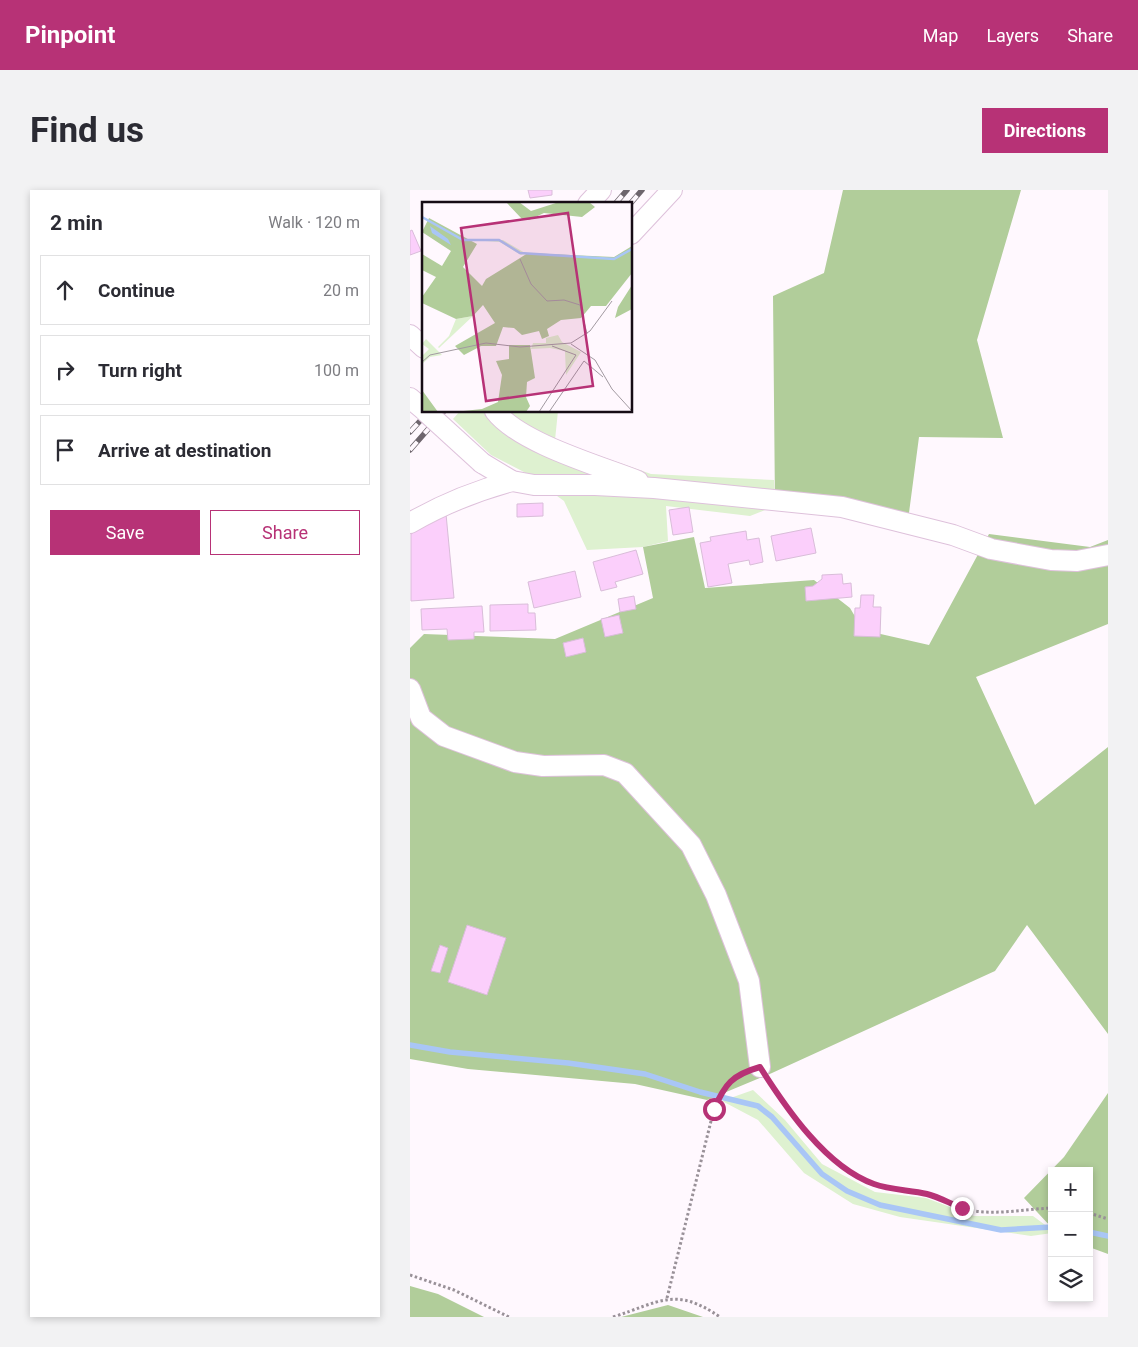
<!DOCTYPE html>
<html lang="en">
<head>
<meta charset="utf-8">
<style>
  body { margin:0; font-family:Roboto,sans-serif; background:#f2f2f3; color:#2b2b33 }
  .controls { position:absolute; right:15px; bottom:15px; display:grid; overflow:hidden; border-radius:0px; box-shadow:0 2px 8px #0003 }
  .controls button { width:45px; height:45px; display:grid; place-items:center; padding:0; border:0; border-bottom:1px solid #e1e1e2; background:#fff; color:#2b2b33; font:25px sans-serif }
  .stop { position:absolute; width:15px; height:15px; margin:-11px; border:4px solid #b73276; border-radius:50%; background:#fff }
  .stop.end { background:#b73276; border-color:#fff; box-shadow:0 1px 5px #0008 }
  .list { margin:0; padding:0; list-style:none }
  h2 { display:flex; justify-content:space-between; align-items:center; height:65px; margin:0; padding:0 20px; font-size:21px }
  h2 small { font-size:16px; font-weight:400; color:#7c7c81 }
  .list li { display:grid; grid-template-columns:32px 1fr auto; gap:15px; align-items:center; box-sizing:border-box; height:70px; margin:0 10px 10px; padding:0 10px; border:1px solid #e1e1e2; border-radius:0px }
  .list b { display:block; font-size:19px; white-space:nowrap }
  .list em { font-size:16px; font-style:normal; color:#7c7c81 }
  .actions { display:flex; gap:10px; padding:15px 20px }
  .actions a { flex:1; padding:11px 0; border:1px solid #b73276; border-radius:0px; text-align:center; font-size:18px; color:#b73276 }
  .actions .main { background:#b73276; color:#fff }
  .icon { flex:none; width:28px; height:28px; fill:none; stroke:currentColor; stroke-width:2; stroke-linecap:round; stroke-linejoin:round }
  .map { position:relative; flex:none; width:698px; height:1127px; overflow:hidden; border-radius:0px }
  header { display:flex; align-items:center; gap:30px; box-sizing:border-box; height:70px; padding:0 25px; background:#b73276; color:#fff }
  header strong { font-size:24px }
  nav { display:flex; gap:28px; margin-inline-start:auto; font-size:18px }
  .intro { display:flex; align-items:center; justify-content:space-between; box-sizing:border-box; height:120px; padding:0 30px }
  h1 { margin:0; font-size:35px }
  .button { padding:12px 22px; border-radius:0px; background:#b73276; color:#fff; font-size:18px; font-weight:700 }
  main { display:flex; gap:30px; padding:0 30px }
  aside { flex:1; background:#fff; border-radius:0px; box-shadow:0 2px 8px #0003 }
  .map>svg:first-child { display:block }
  .green { fill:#def1d0 }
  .forest { fill:#b1cd9a }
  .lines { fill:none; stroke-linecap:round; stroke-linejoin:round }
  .stream { stroke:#a9c6f6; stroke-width:5.5 }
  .building { fill:#fbcffb; stroke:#d9bdd9 }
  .minor-casing { stroke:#dec1db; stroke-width:22 }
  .path { stroke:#999198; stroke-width:3; stroke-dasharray:2.5 2.5; stroke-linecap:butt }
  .minor { stroke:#fff; stroke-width:20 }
  .rail-casing { stroke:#6e656d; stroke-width:5.5 }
  .rail { stroke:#fff8fe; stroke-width:4; stroke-dasharray:11; stroke-linecap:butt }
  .minor-bridge-casing { stroke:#dec1db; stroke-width:22; stroke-linecap:butt }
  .minor-bridge { stroke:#fff; stroke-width:20 }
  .route { stroke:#b73276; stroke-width:6 }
  .inset-river { fill:none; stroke:#a9c6f6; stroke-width:2.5 }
  .inset-road { fill:none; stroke:#a29aa1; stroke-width:1 }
  .view { fill:#b73276; fill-opacity:0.15; stroke:#b73276; stroke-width:2.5 }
  .inset-edge { fill:none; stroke:#160c15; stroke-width:2.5 }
</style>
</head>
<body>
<header>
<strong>Pinpoint</strong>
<nav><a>Map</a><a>Layers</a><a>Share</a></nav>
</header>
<div class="intro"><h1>Find us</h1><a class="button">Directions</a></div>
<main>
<aside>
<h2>2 min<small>Walk · 120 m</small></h2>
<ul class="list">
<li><svg class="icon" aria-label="ahead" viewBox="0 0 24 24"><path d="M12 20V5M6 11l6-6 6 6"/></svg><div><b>Continue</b></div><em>20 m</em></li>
<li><svg class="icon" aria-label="right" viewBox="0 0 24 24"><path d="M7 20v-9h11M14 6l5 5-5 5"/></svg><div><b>Turn right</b></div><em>100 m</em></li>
<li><svg class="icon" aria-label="arrive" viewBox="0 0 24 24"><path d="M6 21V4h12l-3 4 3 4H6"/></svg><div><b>Arrive at destination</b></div></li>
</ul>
<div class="actions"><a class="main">Save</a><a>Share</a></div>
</aside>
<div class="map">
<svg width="698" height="1127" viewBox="0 0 698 1127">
  <rect width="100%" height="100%" fill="#fff8fe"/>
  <g class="green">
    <path d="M 50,221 L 148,221 L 145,250 L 241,284 L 364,290 L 365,316 L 340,326 L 256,316 L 258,351 L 233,357 L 177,360 L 154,311 L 114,282 L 81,265 L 43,229 Z"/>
    <path d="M 343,900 L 375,930 L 412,974 L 465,1002 L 516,1008 L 564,1026 L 623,1026 L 642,1040 L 642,1043 L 621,1046 L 490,1027 L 443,1014 L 394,983 L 348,930 L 312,911 Z"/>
  </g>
  <g class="forest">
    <path d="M 433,0 L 611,0 L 567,150 L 593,248 L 509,247 L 497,338 L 365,316 L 363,106 L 414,83 Z"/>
    <path d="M 579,344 L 680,357 L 698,350 L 698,434 L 566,487 L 625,615 L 698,557 L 698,844 L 617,735 L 585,781 L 362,883 L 297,910 L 225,894 L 58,879 L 0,869 L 0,458 L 14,444 L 145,449 L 243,408 L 233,357 L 284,347 L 295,398 L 404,390 L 440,418 L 453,440 L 519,455 Z"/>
    <path d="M 698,903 L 698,1064 L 679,1057 L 679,981 L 642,981 L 642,1038 L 614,1008 L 654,967 Z"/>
    <path d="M 0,1096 L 28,1104 L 74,1127 L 0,1127 Z"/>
    <path d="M 258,1115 L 293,1127 L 211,1127 Z"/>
  </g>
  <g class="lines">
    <g class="stream">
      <path d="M 0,855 L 40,862 L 158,873 L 235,884 L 290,902 L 348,916 L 362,927 L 412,984 L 437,1001 L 470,1015 L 591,1040 L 642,1037"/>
      <path d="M 679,1042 L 698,1046"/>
    </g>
  </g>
  <g class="building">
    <path d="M 118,0 L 142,0 L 142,5 L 120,8 Z"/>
    <path d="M 2,40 L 11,61 L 0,65 L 0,41 Z"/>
    <path d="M 133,313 L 133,326 L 107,327 L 107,314 Z"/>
    <path d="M 279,317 L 283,342 L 263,345 L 259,320 Z"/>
    <path d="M 36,324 L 44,408 L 1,411 L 1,344 L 28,325 Z"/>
    <path d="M 401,338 L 406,363 L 366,371 L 361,346 Z"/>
    <path d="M 336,341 L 337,350 L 349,348 L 353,372 L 340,375 L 339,370 L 318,374 L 322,393 L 298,397 L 290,353 L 301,351 L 300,347 Z"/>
    <path d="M 226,360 L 233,384 L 205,392 L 207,397 L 191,401 L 183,372 Z"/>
    <path d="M 165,381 L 171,407 L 124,418 L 118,392 Z"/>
    <path d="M 432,384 L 433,394 L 441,393 L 442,407 L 396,411 L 395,397 L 403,396 L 412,389 L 412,385 Z"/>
    <path d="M 451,405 L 464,405 L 463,417 L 471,417 L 470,447 L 444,446 L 445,418 L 450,418 Z"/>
    <path d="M 224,406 L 226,419 L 210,422 L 208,409 Z"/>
    <path d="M 118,414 L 118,423 L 125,423 L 126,440 L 80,441 L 80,415 Z"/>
    <path d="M 72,416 L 74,442 L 64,442 L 64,449 L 38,450 L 37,439 L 12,440 L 11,419 Z"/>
    <path d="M 209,425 L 213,443 L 195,447 L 191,429 Z"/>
    <path d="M 173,448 L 176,462 L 156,467 L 153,453 Z"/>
    <path d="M 57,735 L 96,748 L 77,805 L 38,792 Z"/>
    <path d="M 30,755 L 38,758 L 30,783 L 21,781 Z"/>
  </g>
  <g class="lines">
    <defs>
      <g id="minor">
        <path d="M 178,14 L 191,0"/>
        <path d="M 221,44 L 262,0"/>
        <path d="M 0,145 L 14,158"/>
        <path d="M 0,208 L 14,220"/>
        <path d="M 85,221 C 109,253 190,276 228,291"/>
        <path d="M 72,273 L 102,291 L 124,295 L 185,295 L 244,298 L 432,317 L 543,345 L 581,359 L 641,370 L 667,371 L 698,365"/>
        <path d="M 0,333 C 33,314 65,301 102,291"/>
        <path d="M 0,499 L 11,528 L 34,546 L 105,572 L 133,576 L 194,575 L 215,583 L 281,655 L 306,705 L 339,791 L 350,877"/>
      </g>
    </defs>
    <use href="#minor" class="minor-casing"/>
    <g class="path">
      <path d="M 359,892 C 382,928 422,979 464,994 C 481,1000 502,999 520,1005 C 530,1008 540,1014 551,1018 C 579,1027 613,1019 642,1018"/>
      <path d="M 679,1023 L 698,1029"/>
      <path d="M 0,1085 L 44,1100 L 99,1127"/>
      <path d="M 257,1108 L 304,919 C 312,902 317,891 334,882"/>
      <path d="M 203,1127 C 250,1112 265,1096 310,1127"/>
    </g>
    <use href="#minor" class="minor"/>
    <defs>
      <g id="rail">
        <path d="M 205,14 L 217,0"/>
        <path d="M 220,14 L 232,0"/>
        <path d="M 0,242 L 19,221"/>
        <path d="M 0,260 L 34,221"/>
      </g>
    </defs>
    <use href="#rail" class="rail-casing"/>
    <use href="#rail" class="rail"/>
    <defs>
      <path id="minor-bridge" d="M 15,221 L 72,273"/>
    </defs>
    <use href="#minor-bridge" class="minor-bridge-casing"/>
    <use href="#minor-bridge" class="minor-bridge"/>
  </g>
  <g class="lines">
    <path class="route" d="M 304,919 C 315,894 322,885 350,877 C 376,918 416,977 464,994 C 480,1000 500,1000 517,1004 C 529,1007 541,1014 552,1018"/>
  </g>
  <g transform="translate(12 12)">
    <rect width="210" height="210" fill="#fff8fe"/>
    <path d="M 49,38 L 81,38 L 103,51 L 99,53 L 78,40 ZM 51,114 L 17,146 L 16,145 L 27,134 L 34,117 ZM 136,133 L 140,140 L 159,150 L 144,173 L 143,149 L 128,146 L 109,147 L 111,141 L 124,141 L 124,136 ZM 4,137 L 20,153 L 8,155 L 0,162 L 0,154 L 7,147 L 0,142 Z" fill="#def1d0"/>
    <path d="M 84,0 L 97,0 L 109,9 L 137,0 L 167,0 L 173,5 L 160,15 L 122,11 L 107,18 L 100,17 ZM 7,16 L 55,42 L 41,65 L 60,84 L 64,77 L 106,51 L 192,55 L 210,44 L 210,71 L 184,104 L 169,104 L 159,116 L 139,118 L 125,127 L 127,134 L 120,137 L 117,129 L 100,133 L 92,126 L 81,125 L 74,144 L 59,144 L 42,153 L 33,144 L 73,121 L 61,103 L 51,114 L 34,117 L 0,101 L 0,95 L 14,75 L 0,68 L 0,52 L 20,64 L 29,49 L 0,30 ZM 210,83 L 210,107 L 193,116 L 196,105 ZM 87,143 L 108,143 L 113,176 L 105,180 L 104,195 L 108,204 L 104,210 L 32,210 L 60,207 L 76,200 L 80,173 L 74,159 L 87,157 ZM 0,188 L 16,210 L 0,210 Z" fill="#b1cd9a"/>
    <path d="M 8,24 L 26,37 L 29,43 L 10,31 Z" fill="#a9c6f6"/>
    <path class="inset-river" d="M 0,15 L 41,38 L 77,38 L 98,51 L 192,57 L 210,47"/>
    <path class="inset-road" d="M 98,57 L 109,82 L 125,99 L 142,98 L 158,103 L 165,132M 149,142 L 173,158 L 190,187 L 210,209M 0,160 L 8,153 L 64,141 L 98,145 L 149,141 L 168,129 L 190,99M 117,210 L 154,153 L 130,144M 127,210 L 162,159 L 181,175"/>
    <path class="view" d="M 146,11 L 171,184 L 64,199 L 39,26 Z"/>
    <rect width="210" height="210" class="inset-edge"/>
  </g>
</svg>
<div class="controls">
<button>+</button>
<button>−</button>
<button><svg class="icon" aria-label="layers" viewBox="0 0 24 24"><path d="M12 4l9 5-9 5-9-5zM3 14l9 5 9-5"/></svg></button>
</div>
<div class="stop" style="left:304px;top:919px"></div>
<div class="stop end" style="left:552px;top:1018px"></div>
</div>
</main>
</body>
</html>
